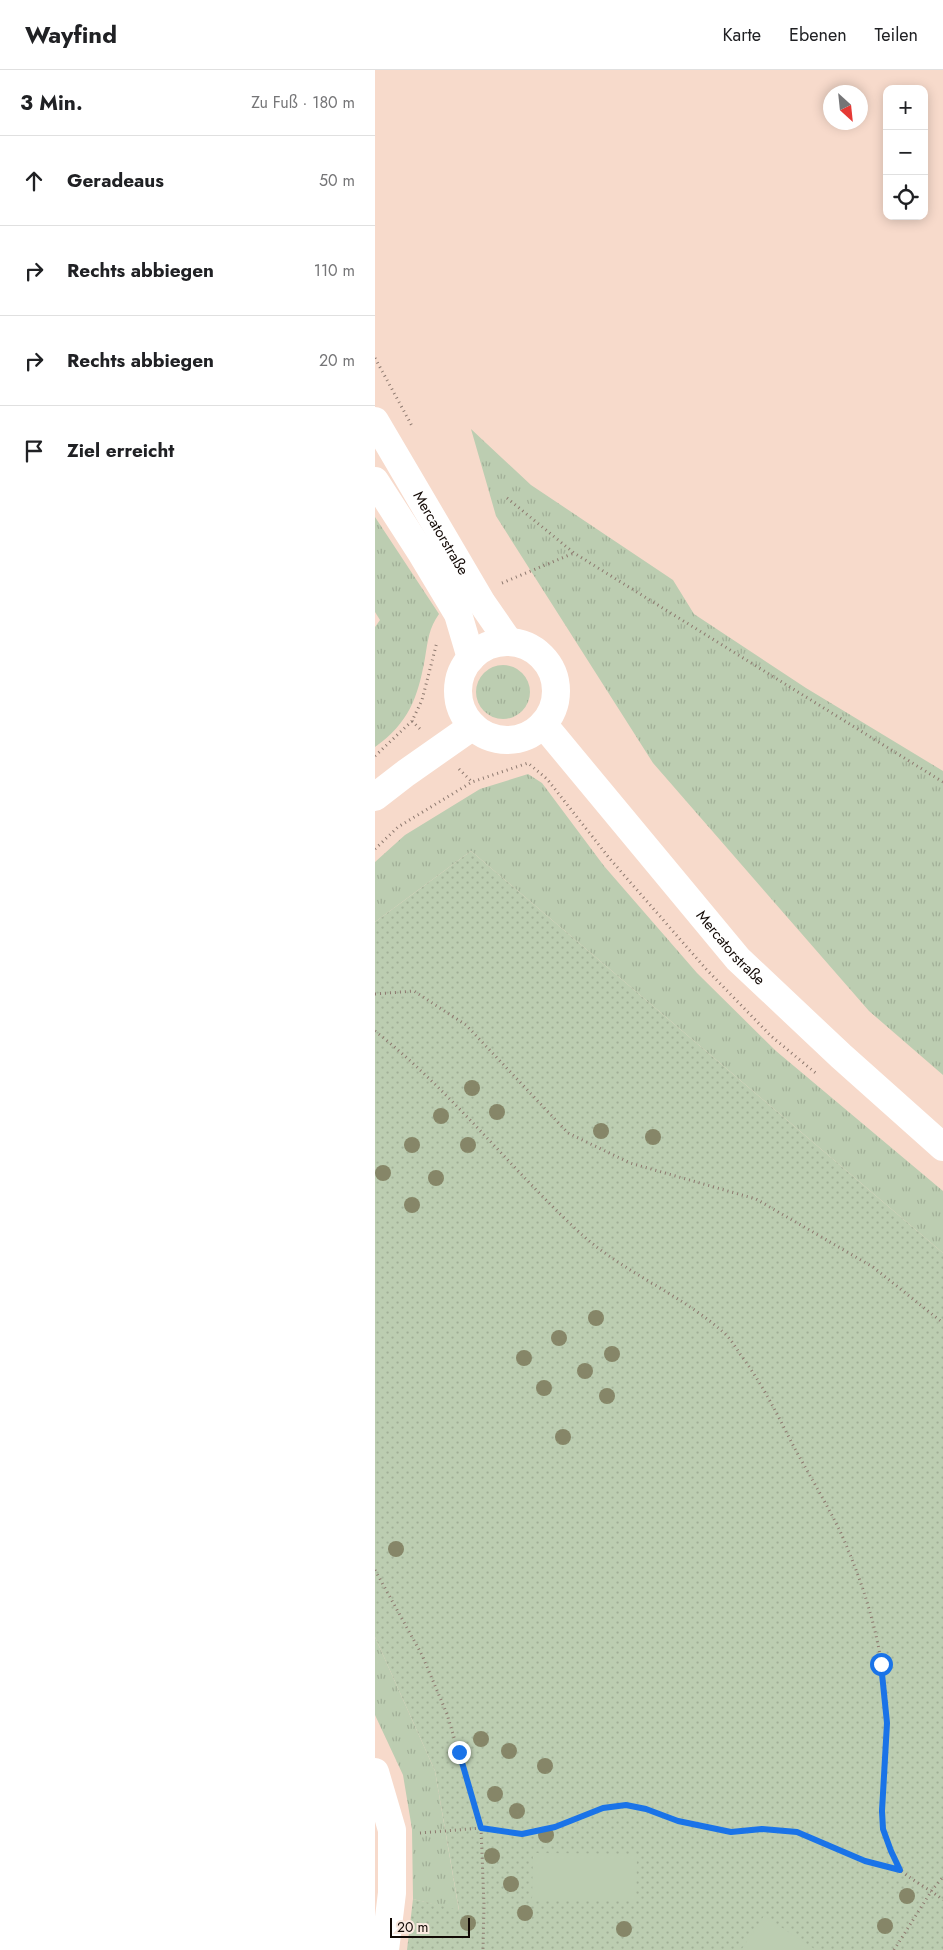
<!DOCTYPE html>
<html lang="de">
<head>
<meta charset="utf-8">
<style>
  body { margin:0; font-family:Jost,sans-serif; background:#f6f6f6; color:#202124 }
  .controls { position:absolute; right:15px; top:15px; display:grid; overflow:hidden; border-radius:10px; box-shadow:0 2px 12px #0003 }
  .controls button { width:45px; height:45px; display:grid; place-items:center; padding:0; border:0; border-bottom:1px solid #e0e0e0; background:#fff; color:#202124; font:25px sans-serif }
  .compass { position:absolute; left:448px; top:15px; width:45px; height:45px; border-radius:50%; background:#fff; box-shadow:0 2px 12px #0003; rotate:153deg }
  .scale { position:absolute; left:15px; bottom:12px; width:80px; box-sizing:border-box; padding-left:5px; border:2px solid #120905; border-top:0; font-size:14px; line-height:18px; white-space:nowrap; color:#120905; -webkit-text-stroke:4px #fbeae1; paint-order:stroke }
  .stop { position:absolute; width:15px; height:15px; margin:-11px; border:4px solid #1a73e8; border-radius:50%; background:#fff }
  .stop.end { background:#1a73e8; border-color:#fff; box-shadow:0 1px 5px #0008 }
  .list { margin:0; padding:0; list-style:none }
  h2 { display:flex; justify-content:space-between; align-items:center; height:65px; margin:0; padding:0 20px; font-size:21px }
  h2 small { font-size:16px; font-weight:400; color:#757577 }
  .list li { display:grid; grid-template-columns:32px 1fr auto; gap:15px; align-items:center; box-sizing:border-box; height:90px; padding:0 20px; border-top:1px solid #e0e0e0 }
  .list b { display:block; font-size:19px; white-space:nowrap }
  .list em { font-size:16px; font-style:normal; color:#757577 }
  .icon { flex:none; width:28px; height:28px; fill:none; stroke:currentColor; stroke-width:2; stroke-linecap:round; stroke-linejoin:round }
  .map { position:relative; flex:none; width:568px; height:1880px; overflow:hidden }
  header { display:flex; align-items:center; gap:30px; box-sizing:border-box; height:70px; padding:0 25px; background:#fff; border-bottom:1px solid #e0e0e0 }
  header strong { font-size:24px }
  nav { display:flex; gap:28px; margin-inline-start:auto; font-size:18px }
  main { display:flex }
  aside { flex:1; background:#fff }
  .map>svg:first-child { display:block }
  .grass { fill:url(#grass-tufts) }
  .park { fill:url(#park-dots) }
  .pitch { fill:#bccdb1 }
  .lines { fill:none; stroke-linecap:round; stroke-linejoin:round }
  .path { stroke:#8d796f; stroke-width:3; stroke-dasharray:1 4; stroke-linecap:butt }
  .secondary { stroke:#fff; stroke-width:28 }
  .tree { fill:#868668 }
  .route { stroke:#1a73e8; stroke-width:6 }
  .labels { text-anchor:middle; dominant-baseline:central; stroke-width:4; stroke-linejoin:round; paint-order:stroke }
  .street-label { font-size:15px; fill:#120905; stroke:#fbeae1 }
</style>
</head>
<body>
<header>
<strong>Wayfind</strong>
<nav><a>Karte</a><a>Ebenen</a><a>Teilen</a></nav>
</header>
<main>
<aside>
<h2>3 Min.<small>Zu Fuß · 180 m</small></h2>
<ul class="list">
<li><svg class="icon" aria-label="ahead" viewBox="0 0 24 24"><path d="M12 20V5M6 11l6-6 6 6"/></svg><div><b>Geradeaus</b></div><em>50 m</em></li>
<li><svg class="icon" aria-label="right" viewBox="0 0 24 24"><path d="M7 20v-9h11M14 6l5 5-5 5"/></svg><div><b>Rechts abbiegen</b></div><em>110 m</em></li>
<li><svg class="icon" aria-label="right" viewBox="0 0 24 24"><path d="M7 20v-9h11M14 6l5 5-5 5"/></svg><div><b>Rechts abbiegen</b></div><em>20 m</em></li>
<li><svg class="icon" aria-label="arrive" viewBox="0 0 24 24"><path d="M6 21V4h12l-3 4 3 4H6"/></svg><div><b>Ziel erreicht</b></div></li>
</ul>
</aside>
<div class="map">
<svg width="568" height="1880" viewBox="0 0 568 1880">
  <defs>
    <pattern id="grass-tufts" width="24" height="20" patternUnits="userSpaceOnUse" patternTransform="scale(1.25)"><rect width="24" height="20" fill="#bccdb1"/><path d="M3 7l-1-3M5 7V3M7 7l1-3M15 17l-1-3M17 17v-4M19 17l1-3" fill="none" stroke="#a1af97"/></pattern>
    <pattern id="park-dots" width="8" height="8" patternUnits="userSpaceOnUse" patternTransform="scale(1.25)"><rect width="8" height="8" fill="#bccdb1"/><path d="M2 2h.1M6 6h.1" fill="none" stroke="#a1af97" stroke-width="1.8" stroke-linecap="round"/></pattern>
  </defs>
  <rect width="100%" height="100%" fill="#f7dacb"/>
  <g class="grass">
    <path d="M 96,359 L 156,415 L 298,510 L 319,544 L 431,618 L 568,701 L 568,1005 L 494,941 L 278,693 L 121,446 Z"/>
    <path d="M 0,447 L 64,544 C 54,558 53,570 50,588 C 43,627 34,653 0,677 L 0,557 L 5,550 L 0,542 Z"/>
    <circle cx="128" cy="622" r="27"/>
    <path d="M 153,704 L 167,713 L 229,796 L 322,903 L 401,981 L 568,1121 L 568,1183 L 96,781 L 0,852 L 0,792 L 30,765 L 105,719 Z"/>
    <path d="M 0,1567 L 60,1701 L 84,1841 L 38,1829 L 37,1759 L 28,1705 L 0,1645 Z"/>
  </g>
  <path class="park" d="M 96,781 L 568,1183 L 568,1880 L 32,1880 L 38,1829 L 84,1840 L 60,1701 L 0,1567 L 0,852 Z"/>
  <g class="pitch">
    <path d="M 158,1783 L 262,1784 L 261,1829 L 157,1829 Z"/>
    <path d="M 389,1846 L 441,1880 L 366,1880 Z"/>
  </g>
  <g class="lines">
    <g class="path">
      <path d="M 0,288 L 37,356"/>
      <path d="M 132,428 L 199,483 L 568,712"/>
      <path d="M 127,513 L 199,483"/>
      <path d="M 37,651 L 45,659"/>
      <path d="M 0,686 L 37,651 L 47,630 L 62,572"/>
      <path d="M 84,699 L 97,712"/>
      <path d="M 0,779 L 23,757 L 97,712 L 153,693 L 172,709 L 235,789 L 331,899 L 396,966 L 443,1005"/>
      <path d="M 0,924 L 39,921 L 91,955 L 193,1063 L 255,1093 L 381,1129 L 498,1197 L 568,1253"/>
      <path d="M 0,961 C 75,1020 134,1097 204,1162 C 247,1202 304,1223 348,1262 C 355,1268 360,1276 365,1284 C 387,1313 403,1346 420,1379 C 435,1406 451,1433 465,1461 C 492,1521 511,1586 512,1652 C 513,1701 495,1754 524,1798 C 529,1806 558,1821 568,1830"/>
      <path d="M 0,1500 L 47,1585 L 72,1644 L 106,1758 L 109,1835 L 108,1880"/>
      <path d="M 45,1763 L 106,1758 L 147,1764 L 180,1757 L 228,1738 L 251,1735 L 271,1739 L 303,1751 L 356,1762 L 387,1759 L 422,1762 L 490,1791 L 525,1800"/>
      <path d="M 519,1880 L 557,1820 L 568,1807"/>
    </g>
    <g class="secondary">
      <path id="s1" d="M 0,351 L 107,533 L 134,572"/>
      <path d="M 0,411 L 47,484 L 83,544 L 96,588"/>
      <circle cx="132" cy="621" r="49"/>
      <path id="s2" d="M 168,654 L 363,889 L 466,986 L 568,1077"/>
      <path d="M 0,727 L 31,703 L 98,656"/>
      <path d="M 0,1702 L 17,1760 L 17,1823 L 10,1880"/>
    </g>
  </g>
  <g class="tree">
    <circle cx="97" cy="1018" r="8"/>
    <circle cx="122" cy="1042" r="8"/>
    <circle cx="66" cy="1046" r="8"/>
    <circle cx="226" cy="1061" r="8"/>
    <circle cx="278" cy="1067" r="8"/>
    <circle cx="37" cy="1075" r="8"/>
    <circle cx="93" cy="1075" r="8"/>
    <circle cx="8" cy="1103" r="8"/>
    <circle cx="61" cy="1108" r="8"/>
    <circle cx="37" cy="1135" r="8"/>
    <circle cx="221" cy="1248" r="8"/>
    <circle cx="184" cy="1268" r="8"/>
    <circle cx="237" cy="1284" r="8"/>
    <circle cx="149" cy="1288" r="8"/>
    <circle cx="210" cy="1301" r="8"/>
    <circle cx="169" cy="1318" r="8"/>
    <circle cx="232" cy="1326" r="8"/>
    <circle cx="188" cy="1367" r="8"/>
    <circle cx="21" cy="1479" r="8"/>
    <circle cx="106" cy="1669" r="8"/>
    <circle cx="134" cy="1681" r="8"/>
    <circle cx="170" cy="1696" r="8"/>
    <circle cx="120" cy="1724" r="8"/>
    <circle cx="142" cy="1741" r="8"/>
    <circle cx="171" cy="1765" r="8"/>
    <circle cx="117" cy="1786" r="8"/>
    <circle cx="136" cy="1814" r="8"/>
    <circle cx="532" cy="1826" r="8"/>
    <circle cx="150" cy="1843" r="8"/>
    <circle cx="93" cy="1853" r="8"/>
    <circle cx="510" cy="1856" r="8"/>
    <circle cx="249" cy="1859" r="8"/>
  </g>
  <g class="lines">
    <path class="route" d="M 84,1682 L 106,1758 L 147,1764 L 180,1757 L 228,1738 L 251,1735 L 271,1739 L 303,1751 L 356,1762 L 387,1759 L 422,1762 L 490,1791 L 525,1800 L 516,1781 L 508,1759 L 507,1741 L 512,1653 L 506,1594"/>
  </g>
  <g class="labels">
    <g class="street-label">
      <text stroke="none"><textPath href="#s1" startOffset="130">Mercatorstraße</textPath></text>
      <text stroke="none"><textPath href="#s2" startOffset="292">Mercatorstraße</textPath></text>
    </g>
  </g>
</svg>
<div class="controls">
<button>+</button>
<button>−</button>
<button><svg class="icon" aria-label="locate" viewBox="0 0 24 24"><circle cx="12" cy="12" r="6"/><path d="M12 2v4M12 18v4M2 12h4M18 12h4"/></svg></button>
</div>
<svg class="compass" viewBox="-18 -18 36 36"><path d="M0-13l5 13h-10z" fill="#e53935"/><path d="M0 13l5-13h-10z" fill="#757577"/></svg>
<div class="scale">20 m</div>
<div class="stop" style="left:506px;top:1594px"></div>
<div class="stop end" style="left:84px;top:1682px"></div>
</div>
</main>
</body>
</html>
